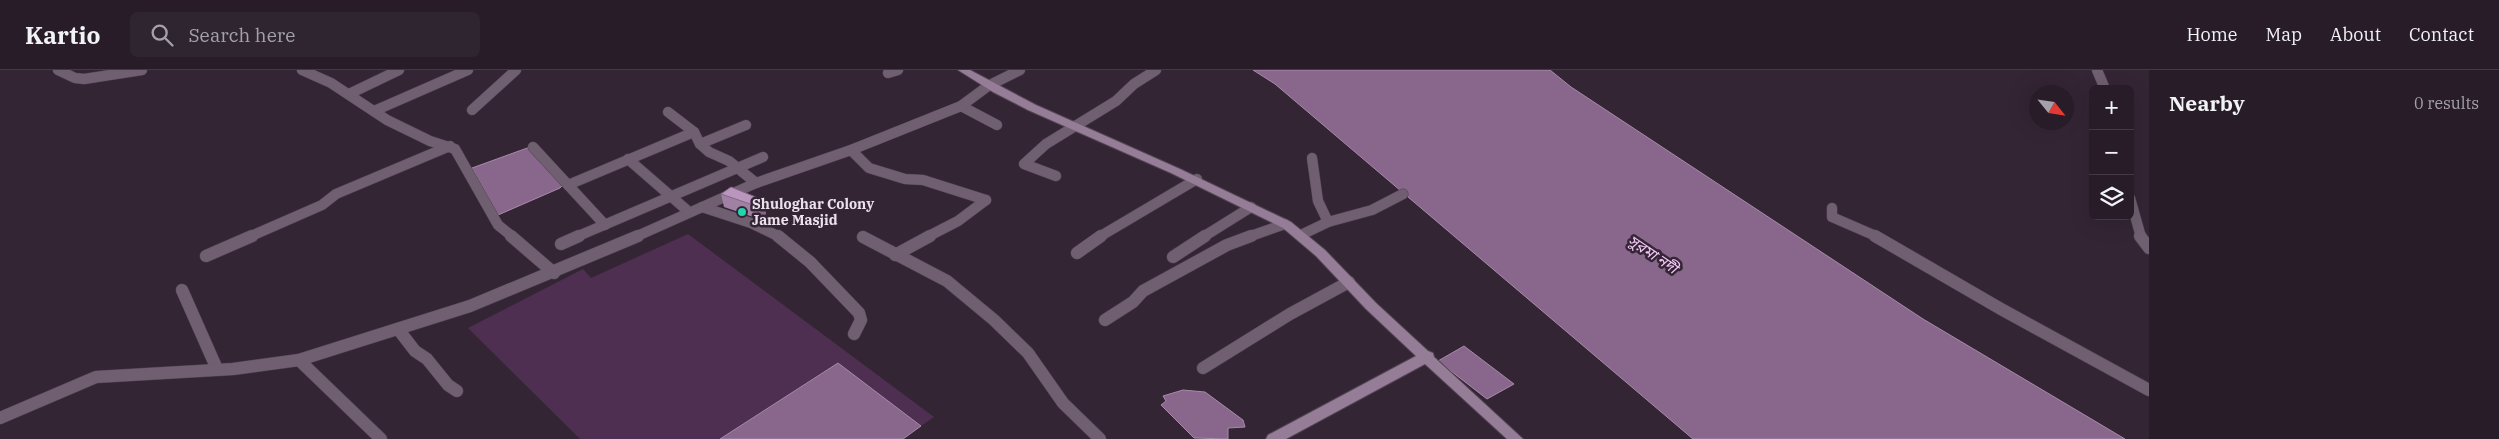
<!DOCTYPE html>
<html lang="en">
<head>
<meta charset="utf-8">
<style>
  body { margin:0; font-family:"IBM Plex Serif","Noto Sans Bengali",serif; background:#2f2530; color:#f1f3f6 }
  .controls { position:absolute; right:15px; top:15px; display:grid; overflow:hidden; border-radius:8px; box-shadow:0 5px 20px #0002 }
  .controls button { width:45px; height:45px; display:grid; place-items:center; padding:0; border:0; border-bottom:1px solid #433a45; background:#271c28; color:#f1f3f6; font:25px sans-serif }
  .compass { position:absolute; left:2029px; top:15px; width:45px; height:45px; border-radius:50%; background:#271c28; box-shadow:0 5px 20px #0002; rotate:120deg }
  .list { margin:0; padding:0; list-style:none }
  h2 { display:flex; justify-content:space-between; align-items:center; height:65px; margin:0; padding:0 20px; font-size:21px }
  h2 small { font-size:16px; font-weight:400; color:#a4a1a8 }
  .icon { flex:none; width:28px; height:28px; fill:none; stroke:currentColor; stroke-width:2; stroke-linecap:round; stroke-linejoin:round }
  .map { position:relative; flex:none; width:2149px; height:369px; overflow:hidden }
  header { display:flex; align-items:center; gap:30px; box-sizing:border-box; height:70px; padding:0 25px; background:#271c28; border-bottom:1px solid #433a45 }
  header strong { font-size:24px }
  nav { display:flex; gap:28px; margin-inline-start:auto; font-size:18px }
  .search { width:350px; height:45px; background:#2f2530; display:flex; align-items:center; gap:12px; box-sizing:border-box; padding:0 18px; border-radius:8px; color:#a4a1a8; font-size:19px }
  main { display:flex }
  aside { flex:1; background:#271c28 }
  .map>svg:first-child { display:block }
  .green { fill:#4e2e51 }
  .water { fill:#89668c; stroke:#a78ba9 }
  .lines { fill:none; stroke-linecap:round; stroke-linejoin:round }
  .street-far1-casing { stroke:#514352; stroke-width:11 }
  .street-casing { stroke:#514352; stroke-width:13 }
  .secondary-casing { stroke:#514352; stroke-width:2 }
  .street-far1 { stroke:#6f5f70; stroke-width:10 }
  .street { stroke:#6f5f70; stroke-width:12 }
  .secondary { fill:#957c97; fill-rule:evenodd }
  .wall { fill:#a080a3 }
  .shaded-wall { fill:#826885 }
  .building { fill:#ba95be; stroke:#826885 }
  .poi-dot { fill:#20d5b0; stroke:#342535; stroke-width:2 }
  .labels { text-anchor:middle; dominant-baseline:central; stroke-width:5; stroke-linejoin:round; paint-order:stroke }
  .poi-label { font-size:14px; font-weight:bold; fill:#ece2ed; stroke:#342535; text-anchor:start }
  .water-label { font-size:15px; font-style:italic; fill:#f7cafb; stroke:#342535 }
</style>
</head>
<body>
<header>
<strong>Kartio</strong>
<div class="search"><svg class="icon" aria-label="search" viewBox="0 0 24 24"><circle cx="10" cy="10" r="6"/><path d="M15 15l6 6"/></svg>Search here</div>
<nav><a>Home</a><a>Map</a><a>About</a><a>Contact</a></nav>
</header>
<main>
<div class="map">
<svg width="2149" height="369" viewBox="0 0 2149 369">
  <rect width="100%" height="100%" fill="#342535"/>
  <path class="green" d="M 688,164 L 934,347 L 921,356 L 838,293 L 720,369 L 580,369 L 468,258 L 583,199 L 591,208 Z"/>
  <g class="water">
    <path d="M 1253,0 L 1550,0 L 1571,17 L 1923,249 L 2125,369 L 1693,369 L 1275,14 Z"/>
    <path d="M 530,77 L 564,114 L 560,118 L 498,145 L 472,98 Z"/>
    <path d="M 1464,276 L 1514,314 L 1487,329 L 1438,291 Z"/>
    <path d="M 838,293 L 921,356 L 903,369 L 720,369 Z"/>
    <path d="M 1183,320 L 1205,322 L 1243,350 L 1245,357 L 1228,358 L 1228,369 L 1194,368 L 1161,335 L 1166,331 L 1163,326 Z"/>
  </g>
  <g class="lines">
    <defs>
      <g id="street-far1">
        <path d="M 58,0 L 75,8 L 84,9 L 142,0"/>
        <path d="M 302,0 L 331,13 L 387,50 L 430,71 L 455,79 L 498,155 L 513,167"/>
        <path d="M 2097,0 L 2105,19"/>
        <path d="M 888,3 L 898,0"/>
        <path d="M 349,24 L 399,0"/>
        <path d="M 961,36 L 997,55"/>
        <path d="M 472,40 L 516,0"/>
        <path d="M 374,41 L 468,0"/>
        <path d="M 668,42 L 694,62 L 700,74 L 709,82 L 729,91 L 756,113"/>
        <path d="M 700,74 L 746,55"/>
        <path d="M 533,77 L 605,155"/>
        <path d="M 851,80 L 869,98 L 905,109 L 923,110 L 986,130"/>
        <path d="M 1312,88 L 1318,131 L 1328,152"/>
        <path d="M 628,89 L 689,142"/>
        <path d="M 1056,106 L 1024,94 L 1046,74 L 1116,31 L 1134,14 L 1156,0"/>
        <path d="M 568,115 L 694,62"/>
        <path d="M 2130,128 L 2141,167"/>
        <path d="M 702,137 L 751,153 L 780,167"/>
        <path d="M 1832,138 L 1832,147 L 1878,167"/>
        <path d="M 1301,165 L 1328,152 L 1372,140 L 1403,124"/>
        <path d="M 249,167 L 322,135 L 336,124 L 450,76"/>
        <path d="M 576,167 L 763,87"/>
        <path d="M 635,167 L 756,113 L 851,80 L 961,36 L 988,16 L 1020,0"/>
        <path d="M 927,167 L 958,151 L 986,130"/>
        <path d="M 1099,167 L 1197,109"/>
        <path d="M 1203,167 L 1251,137"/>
        <path d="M 1248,167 L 1285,154"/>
      </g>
      <g id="street">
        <path d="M 511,166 L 554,203"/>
        <path d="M 778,166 L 810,192 L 859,243 L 861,250 L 854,264"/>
        <path d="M 1875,166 L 2001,239 L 2149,320"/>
        <path d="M 2140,166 L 2149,178"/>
        <path d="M 863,167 L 947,211 L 994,250 L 1028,283 L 1063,333 L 1100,369"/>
        <path d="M 561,174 L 579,166"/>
        <path d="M 1077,183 L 1101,166"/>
        <path d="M 895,185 L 930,166"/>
        <path d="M 206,186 L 252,166"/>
        <path d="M 1173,187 L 1205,166"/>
        <path d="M 182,220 L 217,299"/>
        <path d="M 1105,250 L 1133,232 L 1143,221 L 1227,175 L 1251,166"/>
        <path d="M 398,259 L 415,281 L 427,289 L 448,315 L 457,321"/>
        <path d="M 299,290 L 381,369"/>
        <path d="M 1203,298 L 1290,244 L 1349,212"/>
        <path d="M 0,348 L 96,307 L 233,299 L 299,290 L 470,236 L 638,166"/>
      </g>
      <path id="secondary" d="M 958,0 L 970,0 L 1036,35 L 1180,99 L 1291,152 L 1325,180 L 1376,233 L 1428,281 L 1433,283 L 1434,287 L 1523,369 L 1507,369 L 1425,294 L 1286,369 L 1266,369 L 1268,365 L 1416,286 L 1366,239 L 1316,186 L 1283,158 L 1171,103 L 1028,40 L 993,22 Z"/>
    </defs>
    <use href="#street-far1" class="street-far1-casing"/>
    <use href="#street" class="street-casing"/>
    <use href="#secondary" class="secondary-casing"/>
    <use href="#street-far1" class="street-far1"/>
    <use href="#street" class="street"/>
    <use href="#secondary" class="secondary"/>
  </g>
  <path class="wall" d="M 721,124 L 763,130 L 766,144 L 759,149 L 724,137 Z"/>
  <path class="shaded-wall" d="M 763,130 L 766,144 L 759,149 L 756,136 Z"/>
  <path class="building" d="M 731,117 L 763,130 L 756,136 L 721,124 Z"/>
  <circle class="poi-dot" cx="742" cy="142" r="5"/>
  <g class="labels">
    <g class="poi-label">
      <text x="752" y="134">Shuloghar Colony<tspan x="752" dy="16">Jame Masjid</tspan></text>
    </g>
    <g class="water-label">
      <text transform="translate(1653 184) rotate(34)">সুরমা নদী</text>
    </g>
  </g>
</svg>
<div class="controls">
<button>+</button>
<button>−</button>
<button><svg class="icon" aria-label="layers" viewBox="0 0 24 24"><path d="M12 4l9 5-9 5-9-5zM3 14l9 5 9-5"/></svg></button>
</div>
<svg class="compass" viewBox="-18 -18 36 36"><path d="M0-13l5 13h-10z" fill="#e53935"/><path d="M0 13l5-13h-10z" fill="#a4a1a8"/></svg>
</div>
<aside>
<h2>Nearby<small>0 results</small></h2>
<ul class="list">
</ul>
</aside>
</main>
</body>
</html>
